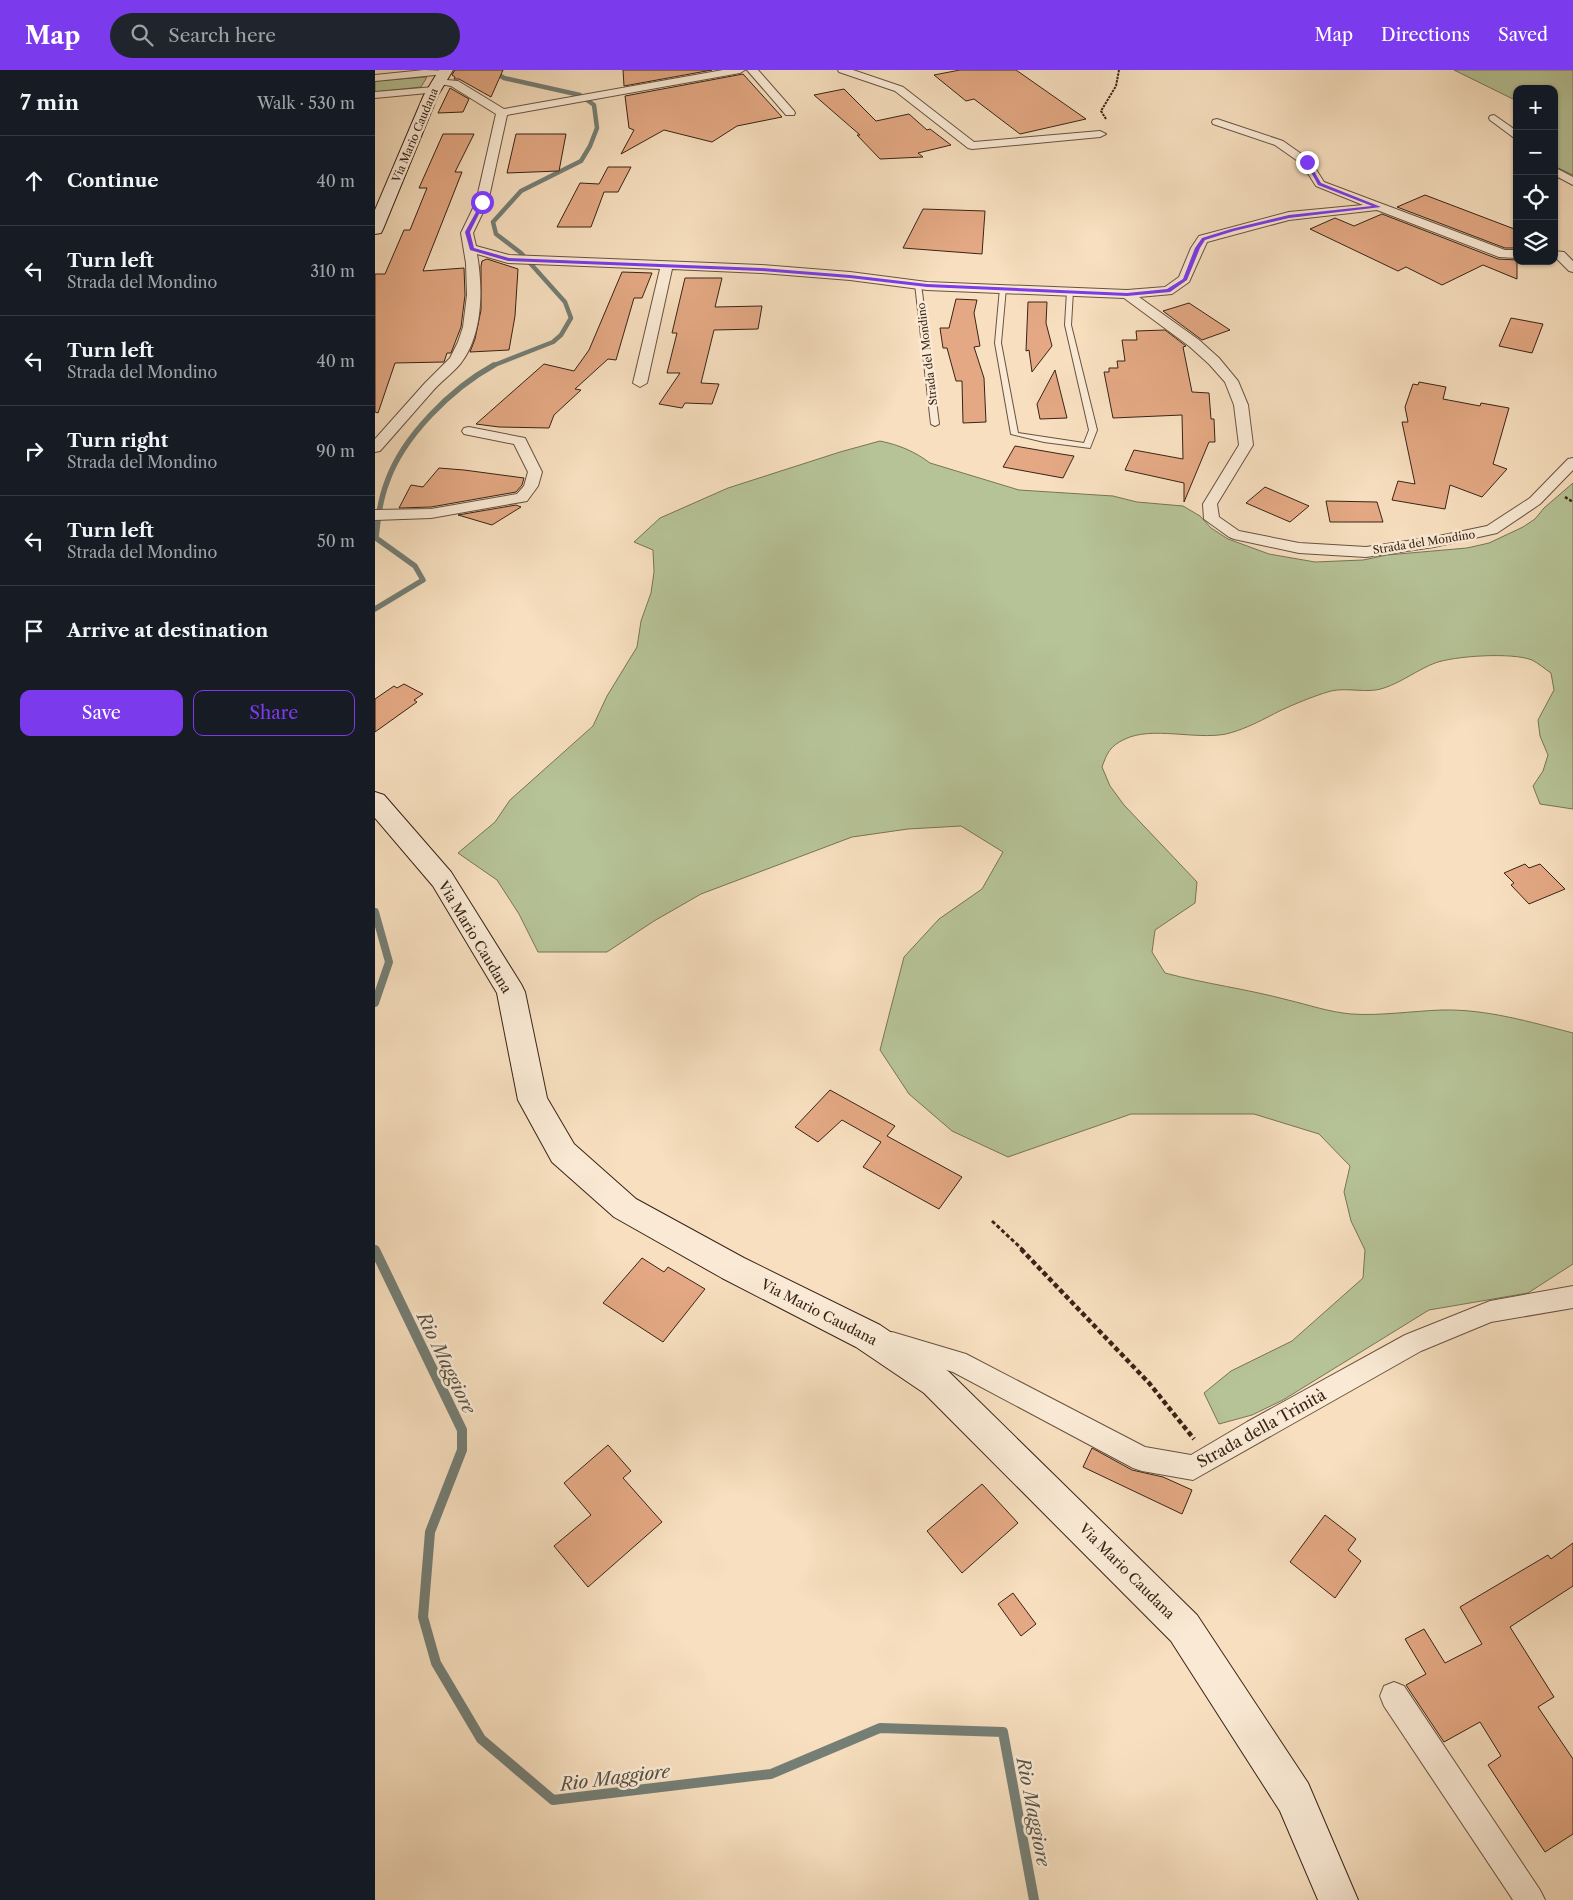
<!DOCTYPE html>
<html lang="en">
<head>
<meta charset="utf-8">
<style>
  body { margin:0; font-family:"Libre Caslon Text",serif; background:#20242c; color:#f1f3f6 }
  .controls { position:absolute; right:15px; top:15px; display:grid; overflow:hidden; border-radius:10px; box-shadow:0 1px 4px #0004 }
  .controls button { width:45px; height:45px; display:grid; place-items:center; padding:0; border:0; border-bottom:1px solid #363941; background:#171b24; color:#f1f3f6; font:25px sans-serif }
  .stop { position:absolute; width:15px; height:15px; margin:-11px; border:4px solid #7c3aed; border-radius:50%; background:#fff }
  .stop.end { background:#7c3aed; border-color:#fff; box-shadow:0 1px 5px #0008 }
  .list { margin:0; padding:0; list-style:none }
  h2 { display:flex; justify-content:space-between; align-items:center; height:65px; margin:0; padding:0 20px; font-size:21px }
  h2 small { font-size:16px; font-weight:400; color:#9ea1a6 }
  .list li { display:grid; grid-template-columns:32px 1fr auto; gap:15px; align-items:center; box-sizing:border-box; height:90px; padding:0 20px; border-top:1px solid #363941 }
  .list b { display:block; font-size:19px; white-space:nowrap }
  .list p { margin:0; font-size:16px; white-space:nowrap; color:#9ea1a6 }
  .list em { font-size:16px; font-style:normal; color:#9ea1a6 }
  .actions { display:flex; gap:10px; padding:15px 20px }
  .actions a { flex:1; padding:11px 0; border:1px solid #7c3aed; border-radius:10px; text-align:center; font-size:18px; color:#7c3aed }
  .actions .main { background:#7c3aed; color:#fff }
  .icon { flex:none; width:28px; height:28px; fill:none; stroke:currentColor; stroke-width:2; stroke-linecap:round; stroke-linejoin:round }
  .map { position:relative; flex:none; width:1198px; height:1830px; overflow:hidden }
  header { display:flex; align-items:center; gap:30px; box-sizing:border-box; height:70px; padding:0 25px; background:#7c3aed; color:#fff }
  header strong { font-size:24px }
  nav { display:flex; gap:28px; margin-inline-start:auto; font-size:18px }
  .search { width:350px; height:45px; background:#20242c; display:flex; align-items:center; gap:12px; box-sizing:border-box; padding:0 18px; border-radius:28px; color:#9ea1a6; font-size:19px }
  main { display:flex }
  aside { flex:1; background:#171b24 }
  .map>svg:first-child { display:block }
  .green { fill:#b6c397; stroke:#787457 }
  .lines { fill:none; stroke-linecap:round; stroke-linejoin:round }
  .stream-far3 { stroke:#757f76; stroke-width:4.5 }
  .stream-far2 { stroke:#757f76; stroke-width:5.5 }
  .stream-far1 { stroke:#757f76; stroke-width:8 }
  .stream { stroke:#757f76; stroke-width:10 }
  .building { fill:#e4a984; stroke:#392417 }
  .service-casing { stroke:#685341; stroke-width:2 }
  .minor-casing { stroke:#685341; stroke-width:2 }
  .secondary-casing { stroke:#392417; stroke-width:2 }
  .path-far3 { stroke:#392417; stroke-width:2; stroke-dasharray:2.5 1; stroke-linecap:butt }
  .path-far2 { stroke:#392417; stroke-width:2.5; stroke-dasharray:3 2; stroke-linecap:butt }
  .path-far1 { stroke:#392417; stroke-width:3; stroke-dasharray:4 2.5; stroke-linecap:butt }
  .path { stroke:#392417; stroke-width:4.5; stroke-dasharray:5 3; stroke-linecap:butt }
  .service { fill:#faead5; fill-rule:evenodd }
  .minor { fill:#faead5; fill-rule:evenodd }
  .secondary { fill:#faead5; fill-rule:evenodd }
  .route { fill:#7c3aed }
  .labels { text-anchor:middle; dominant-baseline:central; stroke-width:5; stroke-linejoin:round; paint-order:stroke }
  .far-street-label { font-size:11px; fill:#392417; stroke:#faead5 }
  .street-label { font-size:14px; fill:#392417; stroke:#faead5 }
  .near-street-label { font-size:16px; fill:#392417; stroke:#faead5 }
  .near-water-label { font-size:18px; font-style:italic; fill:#575246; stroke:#faead5 }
</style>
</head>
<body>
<header>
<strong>Map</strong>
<div class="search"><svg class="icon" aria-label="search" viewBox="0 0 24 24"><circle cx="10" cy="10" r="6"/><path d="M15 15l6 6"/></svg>Search here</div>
<nav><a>Map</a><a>Directions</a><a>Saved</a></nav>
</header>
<main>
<aside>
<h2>7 min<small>Walk · 530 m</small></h2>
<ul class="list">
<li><svg class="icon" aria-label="ahead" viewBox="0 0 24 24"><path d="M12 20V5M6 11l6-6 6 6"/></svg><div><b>Continue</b></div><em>40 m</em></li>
<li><svg class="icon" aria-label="left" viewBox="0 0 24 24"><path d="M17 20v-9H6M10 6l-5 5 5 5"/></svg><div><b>Turn left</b><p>Strada del Mondino</p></div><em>310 m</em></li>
<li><svg class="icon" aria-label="left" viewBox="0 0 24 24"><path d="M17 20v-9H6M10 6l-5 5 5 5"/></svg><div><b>Turn left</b><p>Strada del Mondino</p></div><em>40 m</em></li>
<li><svg class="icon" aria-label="right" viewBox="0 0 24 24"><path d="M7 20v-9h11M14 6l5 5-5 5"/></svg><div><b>Turn right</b><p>Strada del Mondino</p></div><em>90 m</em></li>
<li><svg class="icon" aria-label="left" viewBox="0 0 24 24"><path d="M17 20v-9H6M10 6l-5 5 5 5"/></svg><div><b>Turn left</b><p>Strada del Mondino</p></div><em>50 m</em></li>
<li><svg class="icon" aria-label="arrive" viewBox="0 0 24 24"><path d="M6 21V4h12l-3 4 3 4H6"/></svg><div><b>Arrive at destination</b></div></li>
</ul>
<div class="actions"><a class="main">Save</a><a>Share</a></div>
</aside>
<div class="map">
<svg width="1198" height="1830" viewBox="0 0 1198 1830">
  <rect width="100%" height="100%" fill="#f7dfbf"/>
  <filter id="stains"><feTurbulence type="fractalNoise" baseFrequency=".004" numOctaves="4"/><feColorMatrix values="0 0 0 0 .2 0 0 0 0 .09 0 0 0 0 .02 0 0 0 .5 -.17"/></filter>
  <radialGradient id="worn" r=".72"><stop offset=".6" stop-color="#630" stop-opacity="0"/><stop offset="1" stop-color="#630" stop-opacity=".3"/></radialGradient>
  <g class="green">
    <path d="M 1079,0 L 1198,0 L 1198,105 L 1179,96 L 1179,19 L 1142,19 L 1142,31 Z"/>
    <path d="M 52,7 L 46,17 L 0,22 L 0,11 Z"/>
    <path d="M 505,371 C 524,375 539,381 555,393 L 644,420 L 738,426 L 762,432 L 808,436 L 825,446 L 836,458 L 853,469 L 894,484 L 940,492 L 988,490 L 1012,485 L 1092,478 L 1114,473 L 1148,457 L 1160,449 L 1169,438 L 1198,413 L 1198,739 L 1165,734 L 1158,716 L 1168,701 L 1173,685 L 1165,666 L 1163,650 L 1179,620 L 1176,603 C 1170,599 1163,593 1157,590 C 1137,582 1079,586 1060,593 C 1042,600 1027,612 1009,618 C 993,624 973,617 956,621 C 938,626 909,638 893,647 C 879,654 867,660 851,664 C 820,670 777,656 750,669 C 735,676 732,683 727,697 L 735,716 L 749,735 L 822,812 L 820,833 L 780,860 L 777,882 L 790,903 C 831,914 872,919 913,930 C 934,935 954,942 976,944 C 1006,946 1037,941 1067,940 C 1112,939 1155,952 1198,963 L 1198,1194 L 1153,1223 L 1054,1240 L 908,1330 L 877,1345 L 844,1354 L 829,1323 L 856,1301 L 917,1271 L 988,1208 L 990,1180 L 976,1151 L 969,1122 L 975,1096 L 944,1064 L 879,1044 L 756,1044 L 633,1087 L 577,1061 L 534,1024 L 505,980 L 529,887 L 564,849 L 607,819 L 628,782 L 586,756 L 533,759 L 477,767 L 326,824 L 279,851 L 232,882 L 163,882 L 144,844 L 122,810 L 83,783 L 120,752 L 135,730 L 218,656 L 232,626 L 262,577 L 266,551 L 276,523 L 279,502 L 278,480 L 259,472 L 285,448 L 353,418 L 465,382 Z"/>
  </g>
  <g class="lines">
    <path class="stream-far3" d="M 117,296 L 178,272 L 186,265 L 196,248 L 190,232 L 146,183 L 121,164 L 118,152 L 146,121 L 206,91 L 215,76 L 222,58 L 219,35 L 205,25 L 129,8 L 121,3 L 123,0"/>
    <path class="stream-far2" d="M 0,539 L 48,510 L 40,496 L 1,468 C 3,449 5,430 12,412 C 28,366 77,318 119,295"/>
    <path class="stream-far1" d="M 0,842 L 14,892 L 0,933"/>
    <path class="stream" d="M 0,1180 L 87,1360 L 87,1380 L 55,1462 L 48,1547 L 61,1593 L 106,1669 L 178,1730 L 396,1704 L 505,1658 L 628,1662 L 659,1830"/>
  </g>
  <g class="building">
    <path d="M 80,0 L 128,0 L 116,27 L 84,9 L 79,9 L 80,7 L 77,5 Z"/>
    <path d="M 248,0 L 337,0 L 249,16 Z"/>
    <path d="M 585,0 L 641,0 L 711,49 L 645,64 L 599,29 L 591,31 L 559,5 Z"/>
    <path d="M 368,4 L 407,47 L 362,56 L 337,72 L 289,60 L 246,84 L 259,60 L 254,58 L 250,26 Z"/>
    <path d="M 75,18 L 94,29 L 88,42 L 63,43 Z"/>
    <path d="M 469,19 L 501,51 L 534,44 L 552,60 L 555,59 L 576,75 L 543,83 L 548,87 L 505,89 L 482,65 L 485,65 L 439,25 Z"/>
    <path d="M 68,64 L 99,64 L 80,102 L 87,102 L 48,201 L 89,198 L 90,225 L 86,257 L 76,283 L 72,283 L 69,292 L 20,293 L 3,343 L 0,342 L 0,204 L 10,204 L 29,160 L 35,160 L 52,118 L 44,118 Z"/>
    <path d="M 141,64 L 191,64 L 184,101 L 132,103 Z"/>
    <path d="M 233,97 L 256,97 L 243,122 L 229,122 L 216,157 L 182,157 L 205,113 L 224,114 Z"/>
    <path d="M 1050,125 L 1142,160 L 1142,178 L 1130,178 L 1022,137 Z"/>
    <path d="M 548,139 L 610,141 L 607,184 L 528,178 Z"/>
    <path d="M 1007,144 L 1123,189 L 1142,190 L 1142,209 L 1108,195 L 1067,215 L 1031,197 L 1023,201 L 935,159 L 960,148 L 979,156 Z"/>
    <path d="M 112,189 L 143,199 L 140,246 L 134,280 L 95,282 L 100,269 L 106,240 L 106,196 L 107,191 Z"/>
    <path d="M 247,202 L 277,203 L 267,228 L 259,228 L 241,290 L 233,289 L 200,319 L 206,320 L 179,345 L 174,358 L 124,357 L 101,354 L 169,294 L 199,301 L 214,280 Z"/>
    <path d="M 310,208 L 347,208 L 340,237 L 387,236 L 383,259 L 339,260 L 326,313 L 344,314 L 337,334 L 310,333 L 307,338 L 284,334 L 305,303 L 292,303 L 302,263 L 297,263 Z"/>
    <path d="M 581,229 L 602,230 L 599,243 L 605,276 L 599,277 L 609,308 L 611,352 L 588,353 L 587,311 L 581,311 L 572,278 L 568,278 L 565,258 L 574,258 Z"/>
    <path d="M 653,232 L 672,232 L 671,253 L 677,276 L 657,302 L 654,280 L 651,281 Z"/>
    <path d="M 814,233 L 855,260 L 827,270 L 788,241 Z"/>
    <path d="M 1136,248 L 1168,254 L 1157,283 L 1124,276 Z"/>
    <path d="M 790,260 L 811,276 L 808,277 L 817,322 L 834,323 L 836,349 L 839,349 L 840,372 L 834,372 L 809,432 L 809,413 L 750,400 L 759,380 L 808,389 L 807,345 L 738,348 L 729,302 L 734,302 L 734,298 L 743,298 L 742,291 L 750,291 L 747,270 L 762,270 L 761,261 Z"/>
    <path d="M 680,300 L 692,348 L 665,349 L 662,334 Z"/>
    <path d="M 1044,312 L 1071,317 L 1068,329 L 1105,336 L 1106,333 L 1134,338 L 1118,394 L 1132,399 L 1107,427 L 1075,415 L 1070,439 L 1017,430 L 1023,411 L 1040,414 L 1027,352 L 1033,352 L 1030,337 L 1038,314 L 1043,315 Z"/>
    <path d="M 640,376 L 686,384 L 699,386 L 688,408 L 628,397 Z"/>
    <path d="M 64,398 L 89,400 L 149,408 L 147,415 L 141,422 L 56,437 L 24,438 L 36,415 L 48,417 Z"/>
    <path d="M 890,417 L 934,436 L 915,452 L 871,433 Z"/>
    <path d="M 951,431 L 1002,432 L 1008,452 L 955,452 Z"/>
    <path d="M 141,435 L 146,437 L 117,455 L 83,445 Z"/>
    <path d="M 29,614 L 48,624 L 39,630 L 42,632 L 0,662 L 0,629 L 19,616 L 22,618 Z"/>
    <path d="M 1150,794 L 1154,798 L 1165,794 L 1190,819 L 1154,834 L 1136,815 L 1139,813 L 1129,803 Z"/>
    <path d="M 455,1020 L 520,1056 L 512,1066 L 587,1107 L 564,1139 L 488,1097 L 506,1072 L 467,1050 L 443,1072 L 420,1057 Z"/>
    <path d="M 267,1188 L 289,1202 L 293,1197 L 330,1219 L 288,1272 L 228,1233 Z"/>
    <path d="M 233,1375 L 256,1401 L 248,1408 L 287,1452 L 213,1517 L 179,1476 L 216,1445 L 189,1413 Z"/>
    <path d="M 717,1378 L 757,1400 L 788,1407 L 817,1420 L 807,1444 L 708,1397 Z"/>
    <path d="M 607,1414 L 643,1453 L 587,1503 L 552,1461 Z"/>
    <path d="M 950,1445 L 981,1469 L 973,1480 L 986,1491 L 960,1528 L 915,1492 Z"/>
    <path d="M 1198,1473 L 1198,1516 L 1135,1557 L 1179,1627 L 1163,1637 L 1198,1689 L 1198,1764 L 1170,1782 L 1113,1695 L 1126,1686 L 1105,1652 L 1069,1672 L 1031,1615 L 1051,1604 L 1030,1569 L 1049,1559 L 1070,1593 L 1107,1574 L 1085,1537 L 1173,1485 L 1176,1489 Z"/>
    <path d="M 638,1523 L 661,1554 L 646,1566 L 623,1534 Z"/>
  </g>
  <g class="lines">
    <defs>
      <g id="service">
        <path d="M 543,212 L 546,214 L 564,354 L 560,356 L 556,354 L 540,214 Z"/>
        <path d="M 628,216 L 631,218 L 626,273 L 643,363 L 709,373 L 714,360 L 690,255 L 692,221 L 695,219 L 698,221 L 696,255 L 722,360 L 715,378 L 669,372 L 636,364 L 620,273 L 625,218 Z"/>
      </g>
      <g id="minor">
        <path d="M 49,0 L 75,1 L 70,4 L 0,11 L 0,5 Z"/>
        <path d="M 348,0 L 370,0 L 365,3 L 132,45 L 113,132 L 98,163 L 101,176 L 134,185 L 386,195 L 475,202 L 552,212 L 752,220 L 790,217 L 804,207 L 816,178 L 824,166 L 914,142 L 988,135 L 941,116 L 927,94 L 900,75 L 838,54 L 837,52 L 838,50 L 842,49 L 908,71 L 935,90 L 949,112 L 1130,180 L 1142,180 L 1142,188 L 1124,187 L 1002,140 L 914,150 L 832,172 L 814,212 L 797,224 L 764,227 L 824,270 L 844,288 L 863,311 L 873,335 L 878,375 L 842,434 L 844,447 L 864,461 L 924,473 L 991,477 L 1059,467 L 1112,456 L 1155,428 L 1193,389 L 1198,388 L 1198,400 L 1165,434 L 1122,463 L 1059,477 L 991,487 L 924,483 L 859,469 L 854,467 L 829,449 L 828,434 L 864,375 L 859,335 L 850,312 L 834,294 L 814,276 L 749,228 L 552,220 L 475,210 L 386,203 L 297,199 L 272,313 L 265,317 L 258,313 L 285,199 L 133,193 L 102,184 C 108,218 108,264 86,293 C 77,304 65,312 56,323 C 39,342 22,362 5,381 L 0,382 L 0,369 L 50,313 L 75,288 L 83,272 L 88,257 L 92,225 L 91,193 L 86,163 L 101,132 L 121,44 L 76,16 L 60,13 L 59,11 L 60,9 L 83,11 L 129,39 Z"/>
        <path d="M 372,0 L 383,0 L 419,41 L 420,43 L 419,45 L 411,45 Z"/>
        <path d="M 463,0 L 478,0 L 528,17 L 599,72 L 725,61 L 731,64 L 725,67 L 597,79 L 593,78 L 520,21 L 464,2 Z"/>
        <path d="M 59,17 L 63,18 L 64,20 L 63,22 L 0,28 L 0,22 Z"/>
        <path d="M 1119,45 L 1142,61 L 1142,70 L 1115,50 L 1114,48 L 1115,46 Z"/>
        <path d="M 1179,97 L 1198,107 L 1198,115 L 1179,105 Z"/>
        <path d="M 1179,181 L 1189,182 L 1198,191 L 1198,202 L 1194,201 L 1182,189 L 1179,189 Z"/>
        <path d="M 94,357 L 150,368 L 167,402 L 163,416 L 152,431 L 56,448 L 0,450 L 0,440 L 56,439 L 142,424 L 149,416 L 153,402 L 139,374 L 89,364 L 87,361 L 89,358 Z"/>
        <path d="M 1198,1216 L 1198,1238 L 1116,1252 L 1046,1281 L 818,1410 L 767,1401 L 758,1398 L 578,1302 L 509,1281 L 505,1273 L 509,1265 L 517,1262 L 591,1284 L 770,1377 L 816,1385 L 872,1352 L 1030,1265 L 1115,1231 Z"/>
        <path d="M 1019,1612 L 1029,1616 L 1165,1820 L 1170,1830 L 1138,1830 L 1009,1636 L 1005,1626 L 1009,1616 Z"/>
      </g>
      <g id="secondary">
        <path d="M 64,0 L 78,0 L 63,25 L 8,159 L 6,163 L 0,164 L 0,140 L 49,25 Z"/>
        <path d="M 0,722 L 9,725 L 76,802 L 146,914 L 150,922 L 172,1028 L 199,1074 L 261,1129 L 369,1188 L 505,1255 L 573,1301 L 822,1545 L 933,1713 L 983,1830 L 943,1830 L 905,1741 L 796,1571 L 549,1323 L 481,1277 L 347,1208 L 239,1147 L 177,1092 L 143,1030 L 122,923 L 58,816 L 0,748 Z"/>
      </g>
    </defs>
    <use href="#service" class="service-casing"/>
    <use href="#minor" class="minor-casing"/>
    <use href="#secondary" class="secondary-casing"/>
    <path class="path-far3" d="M 731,49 L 726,41 L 741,16 L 744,0"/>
    <path class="path-far2" d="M 1190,427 L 1198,432"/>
    <path class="path-far1" d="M 617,1151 L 648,1180"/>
    <path class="path" d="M 646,1179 L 774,1313 L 819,1369"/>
    <use href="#service" class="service"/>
    <use href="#minor" class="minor"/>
    <use href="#secondary" class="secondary"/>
  </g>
  <path class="route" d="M 930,91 L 933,91 L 946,113 L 1006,137 L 914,148 L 859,161 L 830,170 L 825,178 L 812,210 L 795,222 L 752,226 L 552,217 L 475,208 L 386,201 L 133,191 L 95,180 L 90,162 L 107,131 L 110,132 L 95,162 L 99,178 L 134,188 L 386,198 L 475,205 L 552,214 L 752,223 L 792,219 L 808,209 L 820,178 L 827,168 L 856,159 L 914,145 L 997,136 L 943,115 Z"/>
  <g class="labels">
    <g class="far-street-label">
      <text transform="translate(40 65) rotate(-67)">Via Mario Caudana</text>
      <text transform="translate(552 284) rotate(-97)">Strada del Mondino</text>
      <text transform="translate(1049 472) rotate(-9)">Strada del Mondino</text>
    </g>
    <g class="street-label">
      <text transform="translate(100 867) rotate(59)">Via Mario Caudana</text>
      <text transform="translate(444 1242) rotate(27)">Via Mario Caudana</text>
      <text transform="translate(752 1501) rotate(45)">Via Mario Caudana</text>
    </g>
    <g class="near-street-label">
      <text transform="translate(886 1358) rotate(-29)">Strada della Trinità</text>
    </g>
    <g class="near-water-label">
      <text transform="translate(71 1293) rotate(64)">Rio Maggiore</text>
      <text transform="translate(240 1708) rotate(-7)">Rio Maggiore</text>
      <text transform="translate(658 1742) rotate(79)">Rio Maggiore</text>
    </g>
  </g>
  <rect width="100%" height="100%" filter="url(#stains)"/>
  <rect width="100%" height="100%" fill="url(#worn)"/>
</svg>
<div class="controls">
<button>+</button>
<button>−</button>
<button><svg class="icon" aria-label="locate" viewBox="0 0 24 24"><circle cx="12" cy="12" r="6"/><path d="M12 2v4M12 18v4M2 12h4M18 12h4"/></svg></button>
<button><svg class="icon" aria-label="layers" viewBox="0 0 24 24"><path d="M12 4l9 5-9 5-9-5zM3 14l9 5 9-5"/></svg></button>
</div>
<div class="stop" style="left:107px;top:132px"></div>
<div class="stop end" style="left:932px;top:92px"></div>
</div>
</main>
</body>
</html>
